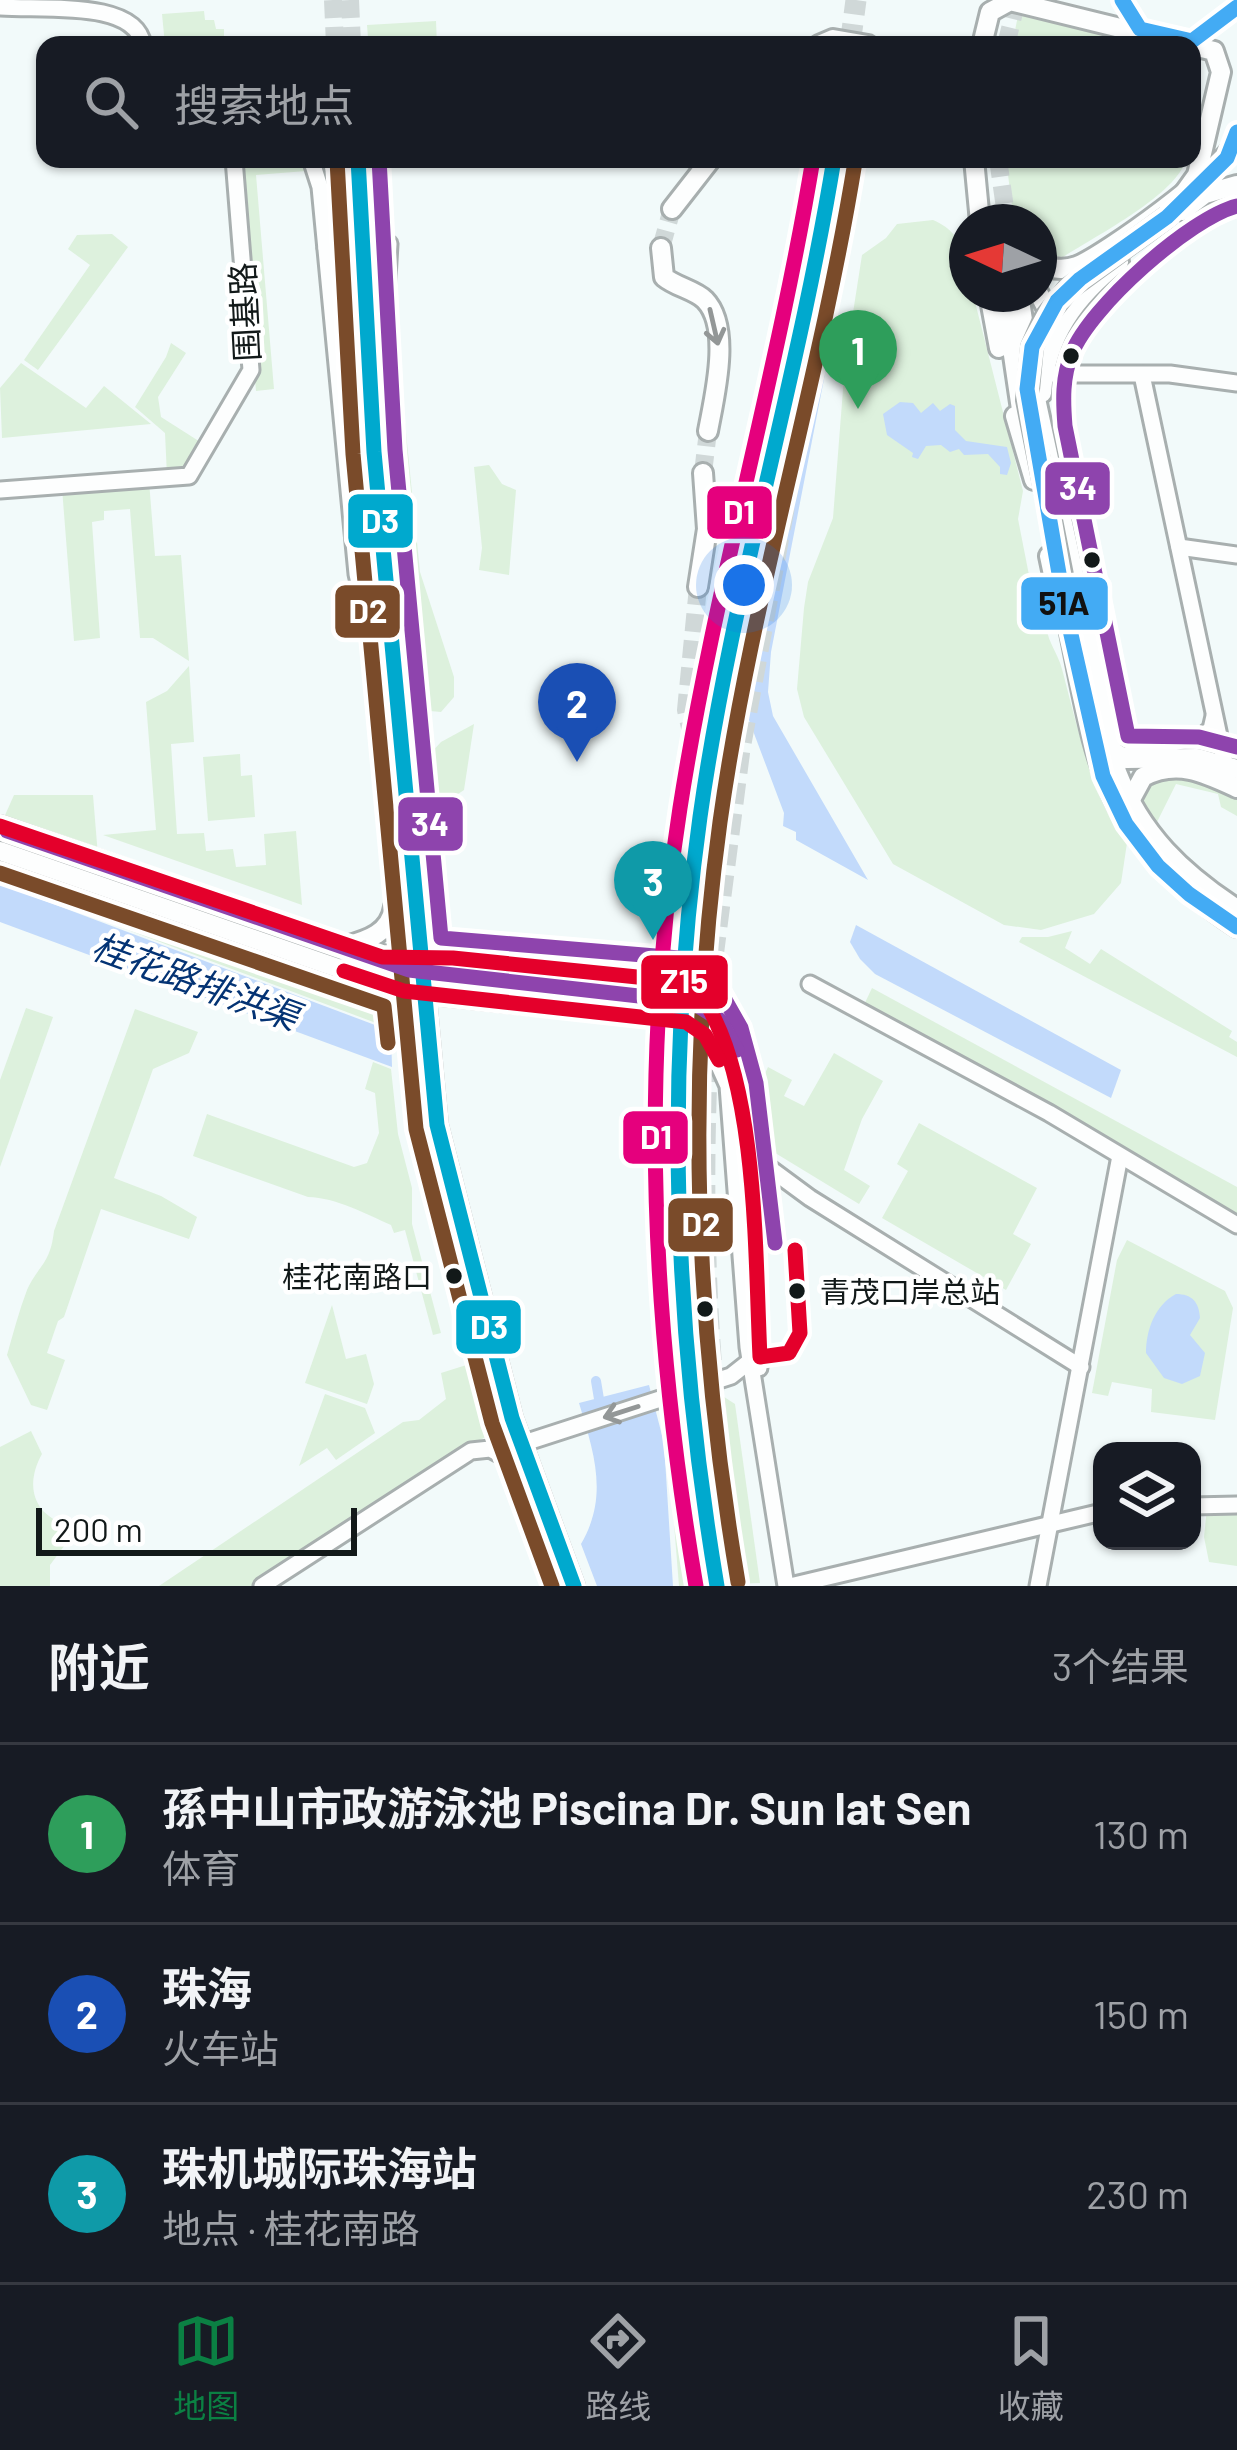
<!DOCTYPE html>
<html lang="zh">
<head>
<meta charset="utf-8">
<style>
  body { margin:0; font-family:Barlow,"Noto Sans SC",sans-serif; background:#242831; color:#f1f3f6 }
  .controls { position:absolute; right:36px; bottom:36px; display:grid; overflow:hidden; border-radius:24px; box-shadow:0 3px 9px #0004 }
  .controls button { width:108px; height:108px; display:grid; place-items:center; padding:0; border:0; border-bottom:3px solid #363941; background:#171b24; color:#f1f3f6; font:60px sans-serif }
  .compass { position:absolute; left:949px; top:204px; width:108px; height:108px; border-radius:50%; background:#171b24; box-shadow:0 3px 9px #0004; rotate:274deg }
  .scale { position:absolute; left:36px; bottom:30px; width:321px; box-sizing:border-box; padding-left:12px; border:6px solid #121919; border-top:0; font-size:33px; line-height:42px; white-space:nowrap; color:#121919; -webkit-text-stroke:9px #fff; paint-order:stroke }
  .you { position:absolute; left:744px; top:585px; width:42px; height:42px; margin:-30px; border:9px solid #fff; border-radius:50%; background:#1a73e8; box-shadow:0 0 0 18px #1a73e833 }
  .badge { display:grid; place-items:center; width:78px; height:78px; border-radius:50%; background:#0b8043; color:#fff; font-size:39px; font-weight:700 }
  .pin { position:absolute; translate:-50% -99px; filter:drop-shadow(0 3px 6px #0008) }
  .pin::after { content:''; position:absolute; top:63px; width:42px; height:36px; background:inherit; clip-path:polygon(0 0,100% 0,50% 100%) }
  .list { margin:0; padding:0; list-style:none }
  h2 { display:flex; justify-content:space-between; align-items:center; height:156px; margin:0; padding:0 48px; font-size:51px }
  h2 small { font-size:39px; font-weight:400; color:#9ea1a6 }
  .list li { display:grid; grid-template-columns:78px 1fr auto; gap:36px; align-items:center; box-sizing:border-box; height:180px; padding:0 48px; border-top:3px solid #363941 }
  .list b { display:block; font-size:45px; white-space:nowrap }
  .list p { margin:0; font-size:39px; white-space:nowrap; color:#9ea1a6 }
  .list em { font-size:39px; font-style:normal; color:#9ea1a6 }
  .icon { flex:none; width:66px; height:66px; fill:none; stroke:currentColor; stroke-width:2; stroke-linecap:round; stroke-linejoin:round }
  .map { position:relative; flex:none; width:1237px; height:1586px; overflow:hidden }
  .search { position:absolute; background:#171b24; box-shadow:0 3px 9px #0004; left:36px; right:36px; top:36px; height:132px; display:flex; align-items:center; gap:30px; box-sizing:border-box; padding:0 42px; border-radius:24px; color:#9ea1a6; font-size:45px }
  .sheet { height:696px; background:#171b24 }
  nav { display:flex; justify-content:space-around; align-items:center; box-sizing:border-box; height:168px; border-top:3px solid #363941; background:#171b24; font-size:33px; color:#9ea1a6 }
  nav a { display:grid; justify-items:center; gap:6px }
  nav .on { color:#0b8043 }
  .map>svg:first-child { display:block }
  .green { fill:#ddf1dd }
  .water { fill:#c2dafb }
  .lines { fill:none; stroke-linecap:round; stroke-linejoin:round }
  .canal { stroke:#c2dafb; stroke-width:10 }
  .major-tunnel { stroke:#d0d8d8; stroke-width:18; stroke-dasharray:18 9; stroke-linecap:butt }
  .highway-tunnel { stroke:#d0d8d8; stroke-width:21; stroke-dasharray:21 10; stroke-linecap:butt }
  .minor-casing { stroke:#a8afaf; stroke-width:21 }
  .major-casing { stroke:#a8afaf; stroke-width:24 }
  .minor { stroke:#fdfefe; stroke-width:15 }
  .major { stroke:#fdfefe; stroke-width:18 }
  .major-bridge-casing { stroke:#a8afaf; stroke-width:24; stroke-linecap:butt }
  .major-bridge { stroke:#fdfefe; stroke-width:18 }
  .bus-1-casing { stroke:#fff; stroke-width:24 }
  .bus-2-casing { stroke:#fff; stroke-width:24 }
  .bus-3-casing { stroke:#fff; stroke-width:24 }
  .bus-4-casing { stroke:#fff; stroke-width:24 }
  .bus-5-casing { stroke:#fff; stroke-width:24 }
  .bus-6-casing { stroke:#fff; stroke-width:24 }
  .bus-1 { stroke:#00a9ce; stroke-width:15 }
  .bus-2 { stroke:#7a4b2a; stroke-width:15 }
  .bus-3 { stroke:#8e44ad; stroke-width:15 }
  .bus-4 { stroke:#e5007d; stroke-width:15 }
  .bus-5 { stroke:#e4002b; stroke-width:15 }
  .bus-6 { stroke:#43abf4; stroke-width:15 }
  .oneway { stroke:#939797 }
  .bus-dot { fill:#121919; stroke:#fff; stroke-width:4.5 }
  .labels { text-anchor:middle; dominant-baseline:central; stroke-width:9; stroke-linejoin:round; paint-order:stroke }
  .bus-label { font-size:30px; fill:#121919; stroke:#fff; text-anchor:end }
  .street-label { font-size:33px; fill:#121919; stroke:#fff }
  .water-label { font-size:36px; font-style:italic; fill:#043374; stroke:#fff }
  .line-badge { stroke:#fff; stroke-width:4.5 }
  .badge-label { font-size:33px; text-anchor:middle; font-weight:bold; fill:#fff }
  .pale-badge-label { font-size:33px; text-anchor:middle; font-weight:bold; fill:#111 }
</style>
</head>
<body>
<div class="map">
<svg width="1237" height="1586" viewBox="0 0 1237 1586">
  <rect width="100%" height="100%" fill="#f2fafa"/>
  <g class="green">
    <path d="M 204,11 L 205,20 L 214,20 L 216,29 L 224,29 L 224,38 L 234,38 L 234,45 L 165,45 L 162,14 Z"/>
    <path d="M 1019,11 L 1160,45 L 1012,45 Z"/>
    <path d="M 436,21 L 437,45 L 376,45 L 368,38 L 367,25 Z"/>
    <path d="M 236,159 L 304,159 L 306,171 L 256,175 L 274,389 L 256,391 Z"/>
    <path d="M 319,159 L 362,159 L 393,196 L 330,199 L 329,182 Z"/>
    <path d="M 1006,159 L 1186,159 C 1178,194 1094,237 1063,257 L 1039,255 L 1039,222 L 1014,222 Z"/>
    <path d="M 933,220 C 966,234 967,262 967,294 L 973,294 L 1023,491 L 1018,519 L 1038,621 L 1046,627 C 1049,644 1058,654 1062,669 C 1078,730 1091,791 1127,843 L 1121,883 L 1094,914 L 1041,930 L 1004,925 L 893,864 L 804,717 L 797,689 L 804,608 L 808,582 L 833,518 L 845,364 L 862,255 L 886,238 L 897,224 Z"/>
    <path d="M 112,234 L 128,247 L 38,370 L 24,360 L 90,265 L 68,249 L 77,235 Z"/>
    <path d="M 171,343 L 186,353 L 158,397 L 161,417 L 205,445 L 188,475 L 167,476 L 165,433 L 135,407 L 166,357 Z"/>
    <path d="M 21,363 L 86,408 L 104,386 L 151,424 L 2,438 L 0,388 Z"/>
    <path d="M 398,402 L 403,403 L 420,572 L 454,677 L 454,697 L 441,712 L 430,711 L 424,700 L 418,658 Z"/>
    <path d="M 489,465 L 502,484 L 516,490 L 509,575 L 479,570 L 482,548 L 474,467 Z"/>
    <path d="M 149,481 L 155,556 L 181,555 L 189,661 L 153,638 L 140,638 L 130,509 L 104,511 L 104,520 L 92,522 L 100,638 L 74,641 L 62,488 Z"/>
    <path d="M 189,666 L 194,742 L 171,744 L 177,834 L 204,833 L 206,851 L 233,849 L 236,867 L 266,865 L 264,834 L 296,831 L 302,905 L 103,835 L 156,830 L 146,702 L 167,691 Z"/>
    <path d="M 474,724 L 464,790 L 440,806 L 432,822 L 429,755 L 441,742 Z"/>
    <path d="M 240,754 L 241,776 L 252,775 L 255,817 L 208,821 L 203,757 Z"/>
    <path d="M 1172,771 L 1237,792 L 1237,816 L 1221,807 L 1218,794 L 1176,784 L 1153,830 L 1139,812 L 1139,787 Z"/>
    <path d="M 14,795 L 93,795 L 98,856 L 2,822 Z"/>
    <path d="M 0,853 L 381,985 C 380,1001 392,1013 392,1029 L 0,882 Z"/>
    <path d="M 1072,931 L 1065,948 L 1090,964 L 1101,949 L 1232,1031 L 1229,1037 L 1237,1042 L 1237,1057 L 1019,942 L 1022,937 L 1048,937 Z"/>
    <path d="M 872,988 L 1237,1187 L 1237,1222 L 862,1009 Z"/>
    <path d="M 26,1008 L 53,1017 L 0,1167 L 0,1080 Z"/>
    <path d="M 135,1009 L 198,1032 L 189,1053 L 153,1069 L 114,1178 L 161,1196 L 197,1217 L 189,1239 L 101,1209 L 64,1317 L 58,1321 L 47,1353 L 65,1360 L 47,1410 L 31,1405 L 7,1355 C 13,1334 19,1311 27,1290 C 39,1264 50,1265 54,1231 Z"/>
    <path d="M 834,1053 L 883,1081 L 862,1119 L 844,1170 L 870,1186 L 859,1204 L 767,1148 C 761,1119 754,1095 768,1067 L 792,1080 L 784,1096 L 804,1106 Z"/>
    <path d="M 373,1062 L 391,1069 L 398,1134 L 412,1188 L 412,1224 L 441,1333 L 433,1335 L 405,1230 L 394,1233 L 391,1225 C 364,1213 337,1198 308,1197 L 193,1156 L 207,1114 L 354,1167 L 367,1163 L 379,1133 L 375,1093 L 365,1089 Z"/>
    <path d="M 919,1123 L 1037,1188 L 1013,1234 L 1031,1244 L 1006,1290 L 882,1218 L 908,1171 L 897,1164 Z"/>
    <path d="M 1127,1240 L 1225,1291 L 1233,1308 L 1215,1420 L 1151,1412 L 1152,1389 L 1112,1382 L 1108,1396 L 1092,1393 L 1117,1260 Z"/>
    <path d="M 332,1305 L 346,1359 L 366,1354 L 374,1384 L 367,1404 L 305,1383 Z"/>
    <path d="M 476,1362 L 493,1432 L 255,1586 L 159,1586 L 403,1422 L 419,1420 L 446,1399 L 441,1373 Z"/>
    <path d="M 325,1394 L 365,1408 L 375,1433 L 336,1460 L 327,1448 L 299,1466 Z"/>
    <path d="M 721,1395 L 735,1404 L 760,1583 L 679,1586 L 665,1411 Z"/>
    <path d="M 31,1431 L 42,1454 C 25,1484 32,1515 68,1525 L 70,1538 L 50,1565 L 50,1586 L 0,1586 L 0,1447 Z"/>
    <path d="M 1207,1508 L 1237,1508 L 1237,1566 L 1209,1562 L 1204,1537 Z"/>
  </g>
  <g class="water">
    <path d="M 829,178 L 857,181 L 837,312 L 771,652 L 768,692 L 773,716 L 868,880 L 796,840 L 796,832 L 783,826 L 784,813 L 735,683 C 733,650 769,597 747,565 L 810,305 Z"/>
    <path d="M 900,402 L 913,403 L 921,413 L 933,403 L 940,411 L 950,404 L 955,406 L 955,430 L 966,441 L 1007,447 L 1011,463 L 1007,475 L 1000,474 L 1000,467 L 988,454 L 964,455 L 959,449 L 950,452 L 941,445 L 926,446 L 918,459 L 912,457 L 913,453 L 887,435 L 883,414 Z"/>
    <path d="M 0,884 L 391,1031 L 392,1067 L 0,922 Z"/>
    <path d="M 856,925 L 1121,1070 L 1111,1098 L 875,974 L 860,959 L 850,942 Z"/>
    <path d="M 1176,1294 C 1192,1294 1199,1302 1200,1318 L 1190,1335 L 1205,1353 L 1200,1376 L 1182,1384 L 1164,1378 L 1146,1353 C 1146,1330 1155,1305 1176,1294 Z"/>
    <path d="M 649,1385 L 664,1443 L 673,1586 L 597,1586 L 581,1544 C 609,1496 594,1453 579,1403 Z"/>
  </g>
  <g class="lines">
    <path class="canal" d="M 596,1381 L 601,1411"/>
    <g class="major-tunnel">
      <path d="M 333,0 L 335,45"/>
      <path d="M 350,0 L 352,45"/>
      <path d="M 1006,45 L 1017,0"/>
      <path d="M 339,159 L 344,275"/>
      <path d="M 358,159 L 363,273"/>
      <path d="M 998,159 L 1007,222"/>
      <path d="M 661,248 L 672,209"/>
      <path d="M 703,473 L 708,431"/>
      <path d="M 698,587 L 686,710 L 708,807 L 712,849"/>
      <path d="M 511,964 L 672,979"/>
    </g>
    <g class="highway-tunnel">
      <path d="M 850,45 L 856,0"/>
      <path d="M 713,957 L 740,749 L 822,302"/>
      <path d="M 709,1030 C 699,1216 706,1403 740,1586"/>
      <path d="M 717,1586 C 662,1308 663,988 718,710 C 754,526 807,345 834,159"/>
    </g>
    <defs>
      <g id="minor">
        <path d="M 0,7 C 46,10 136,0 143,45"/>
        <path d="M 311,159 L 320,187 L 357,574 L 367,619"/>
        <path d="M 326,248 L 389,244 L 382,366 L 398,591 L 395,615"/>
        <path d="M 1044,374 L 1170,374 L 1237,383"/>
        <path d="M 1142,375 L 1225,764"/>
        <path d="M 0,490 L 189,476 L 251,370 L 234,159"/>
        <path d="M 1179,547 L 1237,555"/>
        <path d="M 1128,754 L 1203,736 L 1211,729 L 1214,716"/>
        <path d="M 810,984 L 1049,1113 L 1237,1225"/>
        <path d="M 703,997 L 729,1055 L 739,1093"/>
        <path d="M 671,1019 L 691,1024 L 705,1035 L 728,1086 L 748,1347 L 786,1586"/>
        <path d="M 734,1142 L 810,1198 L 1081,1367"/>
        <path d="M 745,1146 L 759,1368"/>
        <path d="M 1192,1506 L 1237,1505"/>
        <path d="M 262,1586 L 471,1451 L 490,1449 L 503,1456 L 515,1446 L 731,1376 L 750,1361"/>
        <path d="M 790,1586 L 1102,1512"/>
        <path d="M 1038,1586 L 1120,1156"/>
      </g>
      <g id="major">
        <path d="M 819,45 L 833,39 L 868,45"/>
        <path d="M 982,45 L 990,12 L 1010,1 L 1214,51 L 1221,72 L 1197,175 L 1167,217"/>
        <path d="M 974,159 L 980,222"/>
        <path d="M 672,209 L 711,159"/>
        <path d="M 1183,211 L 1205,194 L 1237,185"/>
        <path d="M 661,248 L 664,277 C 676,287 695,290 705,300 C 732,328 714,398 708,431"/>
        <path d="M 1039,265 C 1052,269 1064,271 1077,266 C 1105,255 1223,169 1234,144"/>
        <path d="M 363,273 L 374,452 L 437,1125 L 512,1418 L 574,1586"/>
        <path d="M 344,275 L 414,1097 L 496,1430 L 553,1586"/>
        <path d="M 989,294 L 999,348"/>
        <path d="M 1004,294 L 1023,423"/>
        <path d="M 1019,294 L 1033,385 L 1117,772 C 1141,834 1182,873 1237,909"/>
        <path d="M 1039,294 L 1047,309 L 1064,311"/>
        <path d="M 1042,393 C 1046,336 1075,297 1119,262"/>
        <path d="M 1015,416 L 1034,480"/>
        <path d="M 1049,556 L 1056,589 L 1065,608 C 1097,762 1096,834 1237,927"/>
        <path d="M 698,587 L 707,529 L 703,473"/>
        <path d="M 1109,749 L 1126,759 L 1197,758 L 1237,769"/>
        <path d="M 1130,801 L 1143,777 C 1177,759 1205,773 1237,788"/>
        <path d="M 0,826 L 354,949 C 405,963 459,958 511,964"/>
        <path d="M 0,851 L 404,991 L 671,1019 L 691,1011 L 703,997 L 712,849"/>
        <path d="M 346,946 C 368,940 390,933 394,907"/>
        <path d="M 672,979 L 686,982 L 703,997"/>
        <path d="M 416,981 L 531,992"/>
      </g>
    </defs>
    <use href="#minor" class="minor-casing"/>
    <use href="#major" class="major-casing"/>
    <use href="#minor" class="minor"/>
    <use href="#major" class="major"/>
    <defs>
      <path id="major-bridge" d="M 1062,575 L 1027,400 L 1032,347 L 1045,318 L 1068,289 L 1167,217"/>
    </defs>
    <use href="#major-bridge" class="major-bridge-casing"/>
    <use href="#major-bridge" class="major-bridge"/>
    <defs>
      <g id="bus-1">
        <path d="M 358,159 L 374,452 L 437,1125 L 512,1418 L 574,1586"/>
        <path d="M 717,1586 C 674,1331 664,1074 700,817 C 731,596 798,380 834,159"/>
      </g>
      <g id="bus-2">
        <path d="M 337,160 L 353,454 L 416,1129 L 492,1423 L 552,1586"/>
        <path d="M 0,873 L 384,1006 L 388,1043"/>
        <path d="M 738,1582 C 695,1330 685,1076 720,822 C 751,600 819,384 855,162"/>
      </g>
      <g id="bus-3">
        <path d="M 379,159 L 395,450 L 441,938 L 679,958 L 715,982 L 741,1028 L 756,1083 L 775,1243"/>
        <path d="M 1237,206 C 1190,218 1090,307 1072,353 C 1062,377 1063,401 1065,426 L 1128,736 L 1199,737 L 1237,747"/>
        <path d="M 7,831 L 409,970 L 692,1002 L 720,1020 L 737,1050"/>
      </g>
      <path id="bus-4" d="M 696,1586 C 652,1330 639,1066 680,808 C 714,590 777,377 813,159"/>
      <g id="bus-5">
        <path d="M 0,826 L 382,957 L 453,958 L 686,982 C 694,991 704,1000 710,1010 C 758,1098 755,1257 760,1357 L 789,1353 L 800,1333 L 795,1250"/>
        <path d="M 344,971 L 404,991 L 686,1022 L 705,1035 L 719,1060"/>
      </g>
      <g id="bus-6">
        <path d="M 1122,0 L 1140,29 L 1192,41 L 1237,7"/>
        <path d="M 1237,132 L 1227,158 L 1167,217 L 1080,279 L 1057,301 L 1032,347 L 1027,389 L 1065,608 L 1103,776 L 1126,824 L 1158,866 L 1189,894 L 1237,927"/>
      </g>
    </defs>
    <use href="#bus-1" class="bus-1-casing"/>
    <use href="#bus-2" class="bus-2-casing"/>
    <use href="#bus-3" class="bus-3-casing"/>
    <use href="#bus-4" class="bus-4-casing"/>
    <use href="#bus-5" class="bus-5-casing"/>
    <use href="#bus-6" class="bus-6-casing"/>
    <use href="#bus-1" class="bus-1"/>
    <use href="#bus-2" class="bus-2"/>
    <use href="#bus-3" class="bus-3"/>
    <use href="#bus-4" class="bus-4"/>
    <use href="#bus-5" class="bus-5"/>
    <use href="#bus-6" class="bus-6"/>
  </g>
  <defs><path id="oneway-shaft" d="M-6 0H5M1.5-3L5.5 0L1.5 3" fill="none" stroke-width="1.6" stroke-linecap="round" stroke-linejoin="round" transform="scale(3)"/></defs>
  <g class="oneway">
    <use href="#oneway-shaft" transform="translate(714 327) rotate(77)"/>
    <use href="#oneway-shaft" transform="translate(621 1412) rotate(162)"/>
  </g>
  <g class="bus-dot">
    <circle cx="1071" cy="356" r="10"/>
    <circle cx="1092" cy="560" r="10"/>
    <circle cx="454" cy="1276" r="10"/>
    <circle cx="797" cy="1291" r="10"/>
    <circle cx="705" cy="1309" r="10"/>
  </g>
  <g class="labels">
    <g class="bus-label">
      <text x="432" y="1276">桂花南路口</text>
      <text x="820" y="1291" text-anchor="start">青茂口岸总站</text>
    </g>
    <g class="street-label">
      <text transform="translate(244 312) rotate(-93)">围基路</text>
    </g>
    <g class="water-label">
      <text transform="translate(196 980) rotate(20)">桂花路排洪渠</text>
    </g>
  </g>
  <g class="line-badge">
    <rect x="1043" y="460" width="69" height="57" rx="12" fill="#8e44ad"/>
    <rect x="705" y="484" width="69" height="57" rx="12" fill="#e5007d"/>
    <rect x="346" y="492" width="69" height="58" rx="12" fill="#00a9ce"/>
    <rect x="1019" y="575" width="91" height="57" rx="12" fill="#43abf4"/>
    <rect x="333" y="583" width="69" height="57" rx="12" fill="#7a4b2a"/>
    <rect x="396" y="795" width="69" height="58" rx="12" fill="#8e44ad"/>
    <rect x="639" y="953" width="91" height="58" rx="12" fill="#e4002b"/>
    <rect x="621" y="1109" width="69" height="57" rx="12" fill="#e5007d"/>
    <rect x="666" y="1196" width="69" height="58" rx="12" fill="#7a4b2a"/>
    <rect x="454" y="1298" width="69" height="58" rx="12" fill="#00a9ce"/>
  </g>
  <g class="badge-label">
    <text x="1078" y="500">34</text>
    <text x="739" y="524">D1</text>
    <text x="380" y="533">D3</text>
    <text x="368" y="623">D2</text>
    <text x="430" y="836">34</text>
    <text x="684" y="993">Z15</text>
    <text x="656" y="1149">D1</text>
    <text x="701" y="1236">D2</text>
    <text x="489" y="1339">D3</text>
  </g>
  <g class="pale-badge-label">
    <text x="1064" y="615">51A</text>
  </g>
</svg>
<div class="controls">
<button><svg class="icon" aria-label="layers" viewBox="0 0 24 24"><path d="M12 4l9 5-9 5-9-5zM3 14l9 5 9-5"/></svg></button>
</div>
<svg class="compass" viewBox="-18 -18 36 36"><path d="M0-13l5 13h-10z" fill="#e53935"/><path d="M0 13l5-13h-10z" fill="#9ea1a6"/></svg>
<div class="scale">200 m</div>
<div class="you"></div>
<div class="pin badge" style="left:858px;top:409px;background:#2e9e5b">1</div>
<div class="pin badge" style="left:577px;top:762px;background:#1a4fb4">2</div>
<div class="pin badge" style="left:653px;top:940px;background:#0f9aa8">3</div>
<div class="search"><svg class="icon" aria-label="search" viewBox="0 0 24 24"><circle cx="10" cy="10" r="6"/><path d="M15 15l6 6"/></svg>搜索地点</div>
</div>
<section class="sheet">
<h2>附近<small>3个结果</small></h2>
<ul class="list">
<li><span class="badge" style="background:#2e9e5b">1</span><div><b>孫中山市政游泳池 Piscina Dr. Sun Iat Sen</b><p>体育</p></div><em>130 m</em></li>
<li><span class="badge" style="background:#1a4fb4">2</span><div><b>珠海</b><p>火车站</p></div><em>150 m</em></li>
<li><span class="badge" style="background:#0f9aa8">3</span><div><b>珠机城际珠海站</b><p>地点 · 桂花南路</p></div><em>230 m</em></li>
</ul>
</section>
<nav>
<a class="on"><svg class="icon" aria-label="map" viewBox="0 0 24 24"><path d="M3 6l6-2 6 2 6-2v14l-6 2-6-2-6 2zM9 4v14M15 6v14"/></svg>地图</a>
<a><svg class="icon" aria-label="directions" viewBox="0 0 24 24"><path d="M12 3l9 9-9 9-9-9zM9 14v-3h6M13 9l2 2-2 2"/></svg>路线</a>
<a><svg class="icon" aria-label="saved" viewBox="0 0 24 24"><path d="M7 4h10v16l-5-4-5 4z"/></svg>收藏</a>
</nav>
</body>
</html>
